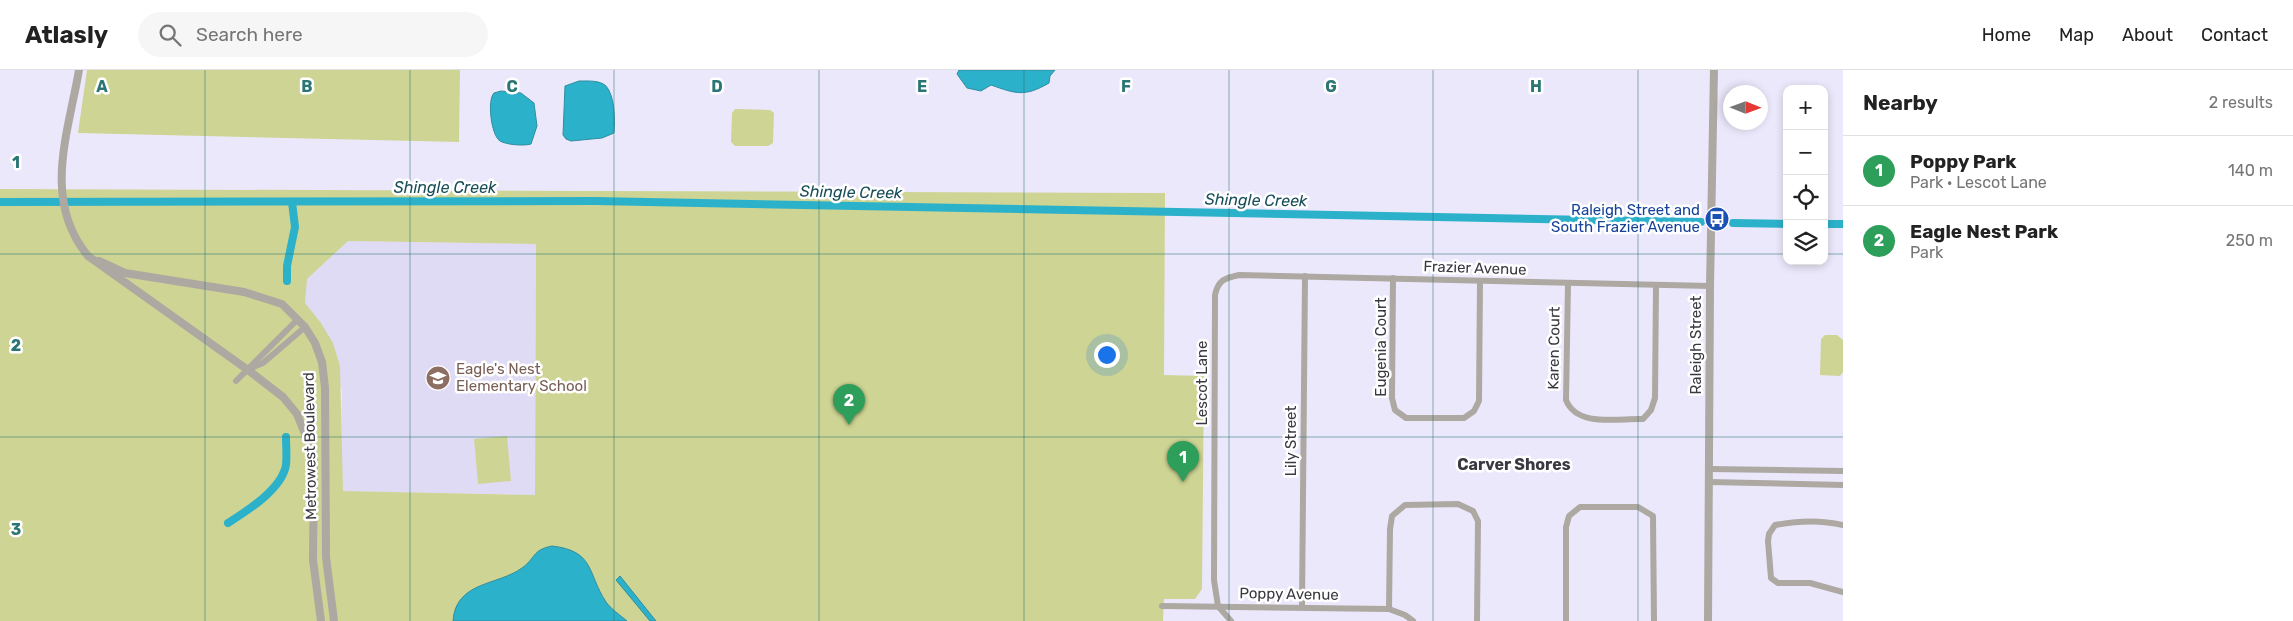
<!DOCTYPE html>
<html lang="en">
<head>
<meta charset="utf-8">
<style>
  body { margin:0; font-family:Rubik,sans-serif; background:#f6f6f6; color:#222 }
  .controls { position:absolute; right:15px; top:15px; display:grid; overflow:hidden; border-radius:10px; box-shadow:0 2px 8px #0003 }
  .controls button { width:45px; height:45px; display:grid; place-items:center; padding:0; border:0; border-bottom:1px solid #e0e0e0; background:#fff; color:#222; font:25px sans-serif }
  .compass { position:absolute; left:1723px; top:15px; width:45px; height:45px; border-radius:50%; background:#fff; box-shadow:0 2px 8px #0003; rotate:91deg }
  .you { position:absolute; left:1106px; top:284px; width:18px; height:18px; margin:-12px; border:4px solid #fff; border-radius:50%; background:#1a73e8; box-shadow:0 0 0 8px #1a73e833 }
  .badge { display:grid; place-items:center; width:32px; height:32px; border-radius:50%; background:#2c7575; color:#fff; font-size:16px; font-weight:700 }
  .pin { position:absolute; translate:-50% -41px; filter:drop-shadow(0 1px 2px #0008) }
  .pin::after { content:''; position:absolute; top:26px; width:18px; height:15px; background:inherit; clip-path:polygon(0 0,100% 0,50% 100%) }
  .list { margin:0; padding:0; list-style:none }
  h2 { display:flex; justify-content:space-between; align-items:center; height:65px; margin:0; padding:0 20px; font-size:21px }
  h2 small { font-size:16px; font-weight:400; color:#767676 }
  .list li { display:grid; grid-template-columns:32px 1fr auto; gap:15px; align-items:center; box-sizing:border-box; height:70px; padding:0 20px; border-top:1px solid #e0e0e0 }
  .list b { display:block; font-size:19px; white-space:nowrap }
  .list p { margin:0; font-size:16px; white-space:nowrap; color:#767676 }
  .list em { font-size:16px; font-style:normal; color:#767676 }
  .icon { flex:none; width:28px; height:28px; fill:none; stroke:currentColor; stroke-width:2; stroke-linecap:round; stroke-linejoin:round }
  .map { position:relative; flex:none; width:1843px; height:551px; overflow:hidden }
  header { display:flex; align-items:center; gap:30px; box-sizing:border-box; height:70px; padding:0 25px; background:#fff; border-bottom:1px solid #e0e0e0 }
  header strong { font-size:24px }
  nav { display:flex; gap:28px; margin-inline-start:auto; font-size:18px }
  .search { width:350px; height:45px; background:#f6f6f6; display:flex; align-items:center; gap:12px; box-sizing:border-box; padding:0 18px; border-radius:28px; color:#767676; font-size:19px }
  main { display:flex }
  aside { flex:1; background:#fff }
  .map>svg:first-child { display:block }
  .built { fill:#e0dbf5 }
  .green { fill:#ced493; fill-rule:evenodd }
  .water { fill:#2cb1cb; stroke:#308da1 }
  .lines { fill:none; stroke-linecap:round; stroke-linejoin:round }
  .canal { stroke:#2cb1cb; stroke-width:8 }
  .minor { stroke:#ada8a2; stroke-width:6 }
  .tertiary { stroke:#ada8a2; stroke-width:8 }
  .grid { fill:none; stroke:#2c7575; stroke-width:1; stroke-opacity:0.55 }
  .labels { text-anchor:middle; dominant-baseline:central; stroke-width:5; stroke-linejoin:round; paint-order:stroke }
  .transit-label { font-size:15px; fill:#164399; stroke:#fff; text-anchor:end }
  .street-label { font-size:15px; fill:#3a3840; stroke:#fff }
  .education-label { font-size:15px; fill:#785e54; stroke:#fff; text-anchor:start }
  .water-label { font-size:16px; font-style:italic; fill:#194e59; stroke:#fff }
  .neighbourhood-label { font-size:16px; font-weight:bold; fill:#3a3840; stroke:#fff }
  .grid-label { font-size:16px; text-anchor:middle; font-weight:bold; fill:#2c7575; stroke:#fff; stroke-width:5; stroke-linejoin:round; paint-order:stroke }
</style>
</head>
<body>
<header>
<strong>Atlasly</strong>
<div class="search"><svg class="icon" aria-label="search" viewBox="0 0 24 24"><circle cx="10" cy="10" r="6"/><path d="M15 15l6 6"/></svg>Search here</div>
<nav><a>Home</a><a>Map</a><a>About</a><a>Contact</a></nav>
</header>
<main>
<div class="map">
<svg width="1843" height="551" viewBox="0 0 1843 551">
  <rect width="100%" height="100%" fill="#ece8fb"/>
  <path class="built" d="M 348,171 L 536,174 L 535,425 L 343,421 L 341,390 L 342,321 L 305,233 L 306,209 Z"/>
  <g class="green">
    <path d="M 87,0 L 460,0 L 459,72 L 78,63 Z"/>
    <path d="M 735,39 L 770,40 L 774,43 L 773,73 L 768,76 L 735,76 L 731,72 L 732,43 Z"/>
    <path d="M 0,119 L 1165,123 L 1164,305 L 1204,306 L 1202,519 L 1195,529 L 1164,529 L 1163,551 L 0,551 ZM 348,171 L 536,174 L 535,425 L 343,421 L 340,296 L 333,273 L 321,253 L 305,233 L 307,209 Z"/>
    <path d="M 1825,265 L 1837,265 L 1843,270 L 1843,302 L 1840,306 L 1820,305 L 1821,269 Z"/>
    <path d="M 507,366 L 511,411 L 478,414 L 474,369 Z"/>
  </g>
  <g class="water">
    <path d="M 959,0 L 1055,0 L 1050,6 L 1049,13 C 1025,27 1016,24 991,15 L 981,21 L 967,18 L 957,4 Z"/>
    <path d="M 579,11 C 587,11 600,10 606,16 C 615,26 615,50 614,63 L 602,68 L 571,71 L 566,69 L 563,65 L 565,16 Z"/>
    <path d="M 501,21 L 521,23 L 534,33 L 537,56 L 531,74 C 524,76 507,75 500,71 C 491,65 487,30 494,23 Z"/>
    <path d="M 552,476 C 595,481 587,503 606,532 C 611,539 620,545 627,551 L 453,551 C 456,511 497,516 522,498 C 536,488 532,480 552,476 Z"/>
    <path d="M 620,506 L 656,551 L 650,551 L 616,510 Z"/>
  </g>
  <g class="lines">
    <g class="canal">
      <path d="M 0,132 L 595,131 L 1701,152"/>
      <path d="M 1733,153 L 1787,154"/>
      <path d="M 1824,154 L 1843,154"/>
      <path d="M 287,211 L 287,196 L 295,157 L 292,132"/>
      <path d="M 228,453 C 247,441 282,419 286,395 C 287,386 286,376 286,367"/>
    </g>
    <g class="minor">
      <path d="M 1393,208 L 1392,328 L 1395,340 L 1406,348 L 1464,348 L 1474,341 L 1479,331 L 1480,211"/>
      <path d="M 1568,213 L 1566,330 C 1577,358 1619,348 1643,349 L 1651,340 L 1655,328 L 1656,215"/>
      <path d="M 249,299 L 263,293 L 305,257"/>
      <path d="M 236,311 L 298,249"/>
      <path d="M 1709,399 L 1843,401"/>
      <path d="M 1709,412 L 1843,415"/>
      <path d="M 1843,455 C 1822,450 1796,451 1775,455 L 1769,464 L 1768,471 L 1771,508 L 1778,513 L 1810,513 L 1843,522"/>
      <path d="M 1162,536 L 1389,539 L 1405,545 L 1413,551"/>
      <path d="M 1302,536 L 1305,206"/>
      <path d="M 1389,539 L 1390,459 L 1392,446 L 1405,435 L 1458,434 L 1473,441 L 1478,451 L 1477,551"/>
      <path d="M 1231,551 L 1218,536 L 1214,510 L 1215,225 C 1218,210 1225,208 1239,205 L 1710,216"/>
      <path d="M 1566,551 L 1566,457 L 1569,446 L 1580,437 L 1638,437 L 1653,446 L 1654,551"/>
    </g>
    <g class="tertiary">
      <path d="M 79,0 C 68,64 42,130 88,186 L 248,300 L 283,327 L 297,344 L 314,386 L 313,490 L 321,551"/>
      <path d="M 99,191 L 125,203 L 244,222 L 282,234 L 305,257 L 315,273 L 322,292 L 325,318 L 326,487 L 334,551"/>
      <path d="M 1708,551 L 1710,216 L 1714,0"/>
    </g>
  </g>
  <path class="grid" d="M 205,0 L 205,551M 410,0 L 410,551M 614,0 L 614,551M 819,0 L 819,551M 1024,0 L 1024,551M 1229,0 L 1229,551M 1433,0 L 1433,551M 1638,0 L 1638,551M 0,184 L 1787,184M 1824,184 L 1843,184M 0,367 L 1843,367"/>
  <defs>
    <symbol id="bus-disc" viewBox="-11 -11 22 22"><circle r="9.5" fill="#1a4fb4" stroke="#fff"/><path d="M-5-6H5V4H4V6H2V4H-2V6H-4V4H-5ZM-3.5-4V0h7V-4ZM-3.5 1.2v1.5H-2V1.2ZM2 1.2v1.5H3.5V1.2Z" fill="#fff"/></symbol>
    <symbol id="school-disc" viewBox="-11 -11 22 22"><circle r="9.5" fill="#8d6e63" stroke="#fff"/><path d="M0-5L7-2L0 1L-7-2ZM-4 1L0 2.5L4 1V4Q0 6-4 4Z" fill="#fff"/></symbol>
  </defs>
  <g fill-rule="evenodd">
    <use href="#bus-disc" x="1703" y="135" width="28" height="28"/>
    <use href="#school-disc" x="424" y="294" width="28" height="28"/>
  </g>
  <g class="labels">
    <g class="transit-label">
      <text x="1700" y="140">Raleigh Street and<tspan x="1700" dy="17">South Frazier Avenue</tspan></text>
    </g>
    <g class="street-label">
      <text transform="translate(1475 198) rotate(2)">Frazier Avenue</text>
      <text transform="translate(1696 275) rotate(-90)">Raleigh Street</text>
      <text transform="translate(1381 277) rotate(-90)">Eugenia Court</text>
      <text transform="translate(1554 278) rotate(-89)">Karen Court</text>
      <text transform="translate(1202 313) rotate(-90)">Lescot Lane</text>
      <text transform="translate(1291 371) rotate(-90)">Lily Street</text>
      <text transform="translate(310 376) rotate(-91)">Metrowest Boulevard</text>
      <text transform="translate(1289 524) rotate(1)">Poppy Avenue</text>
    </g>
    <g class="education-label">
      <text x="456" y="299">Eagle's Nest<tspan x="456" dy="17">Elementary School</tspan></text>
    </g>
    <g class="water-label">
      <text x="445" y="117">Shingle Creek</text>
      <text transform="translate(851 122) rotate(1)">Shingle Creek</text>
      <text transform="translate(1256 130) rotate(1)">Shingle Creek</text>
    </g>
    <g class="neighbourhood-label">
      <text x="1514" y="394">Carver Shores</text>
    </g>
  </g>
  <g class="grid-label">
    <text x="102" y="22">A</text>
    <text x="307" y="22">B</text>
    <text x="512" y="22">C</text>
    <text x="717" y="22">D</text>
    <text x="922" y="22">E</text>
    <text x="1126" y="22">F</text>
    <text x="1331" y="22">G</text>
    <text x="1536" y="22">H</text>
    <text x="16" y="98">1</text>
    <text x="16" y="281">2</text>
    <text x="16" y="465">3</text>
  </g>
</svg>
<div class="controls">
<button>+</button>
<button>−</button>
<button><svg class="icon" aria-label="locate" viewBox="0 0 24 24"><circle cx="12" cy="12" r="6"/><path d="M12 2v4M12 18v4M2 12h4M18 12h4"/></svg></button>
<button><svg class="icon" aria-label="layers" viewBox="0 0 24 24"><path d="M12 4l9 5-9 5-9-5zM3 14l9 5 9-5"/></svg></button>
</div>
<svg class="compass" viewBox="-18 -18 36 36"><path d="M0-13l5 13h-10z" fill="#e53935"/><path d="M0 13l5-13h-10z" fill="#767676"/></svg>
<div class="you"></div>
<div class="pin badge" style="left:1183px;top:412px;background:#2e9e5b">1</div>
<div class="pin badge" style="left:849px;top:355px;background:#2e9e5b">2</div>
</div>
<aside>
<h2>Nearby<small>2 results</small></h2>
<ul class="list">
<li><span class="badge" style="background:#2e9e5b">1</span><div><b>Poppy Park</b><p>Park · Lescot Lane</p></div><em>140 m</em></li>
<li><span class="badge" style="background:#2e9e5b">2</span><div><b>Eagle Nest Park</b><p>Park</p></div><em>250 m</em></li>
</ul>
</aside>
</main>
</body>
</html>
